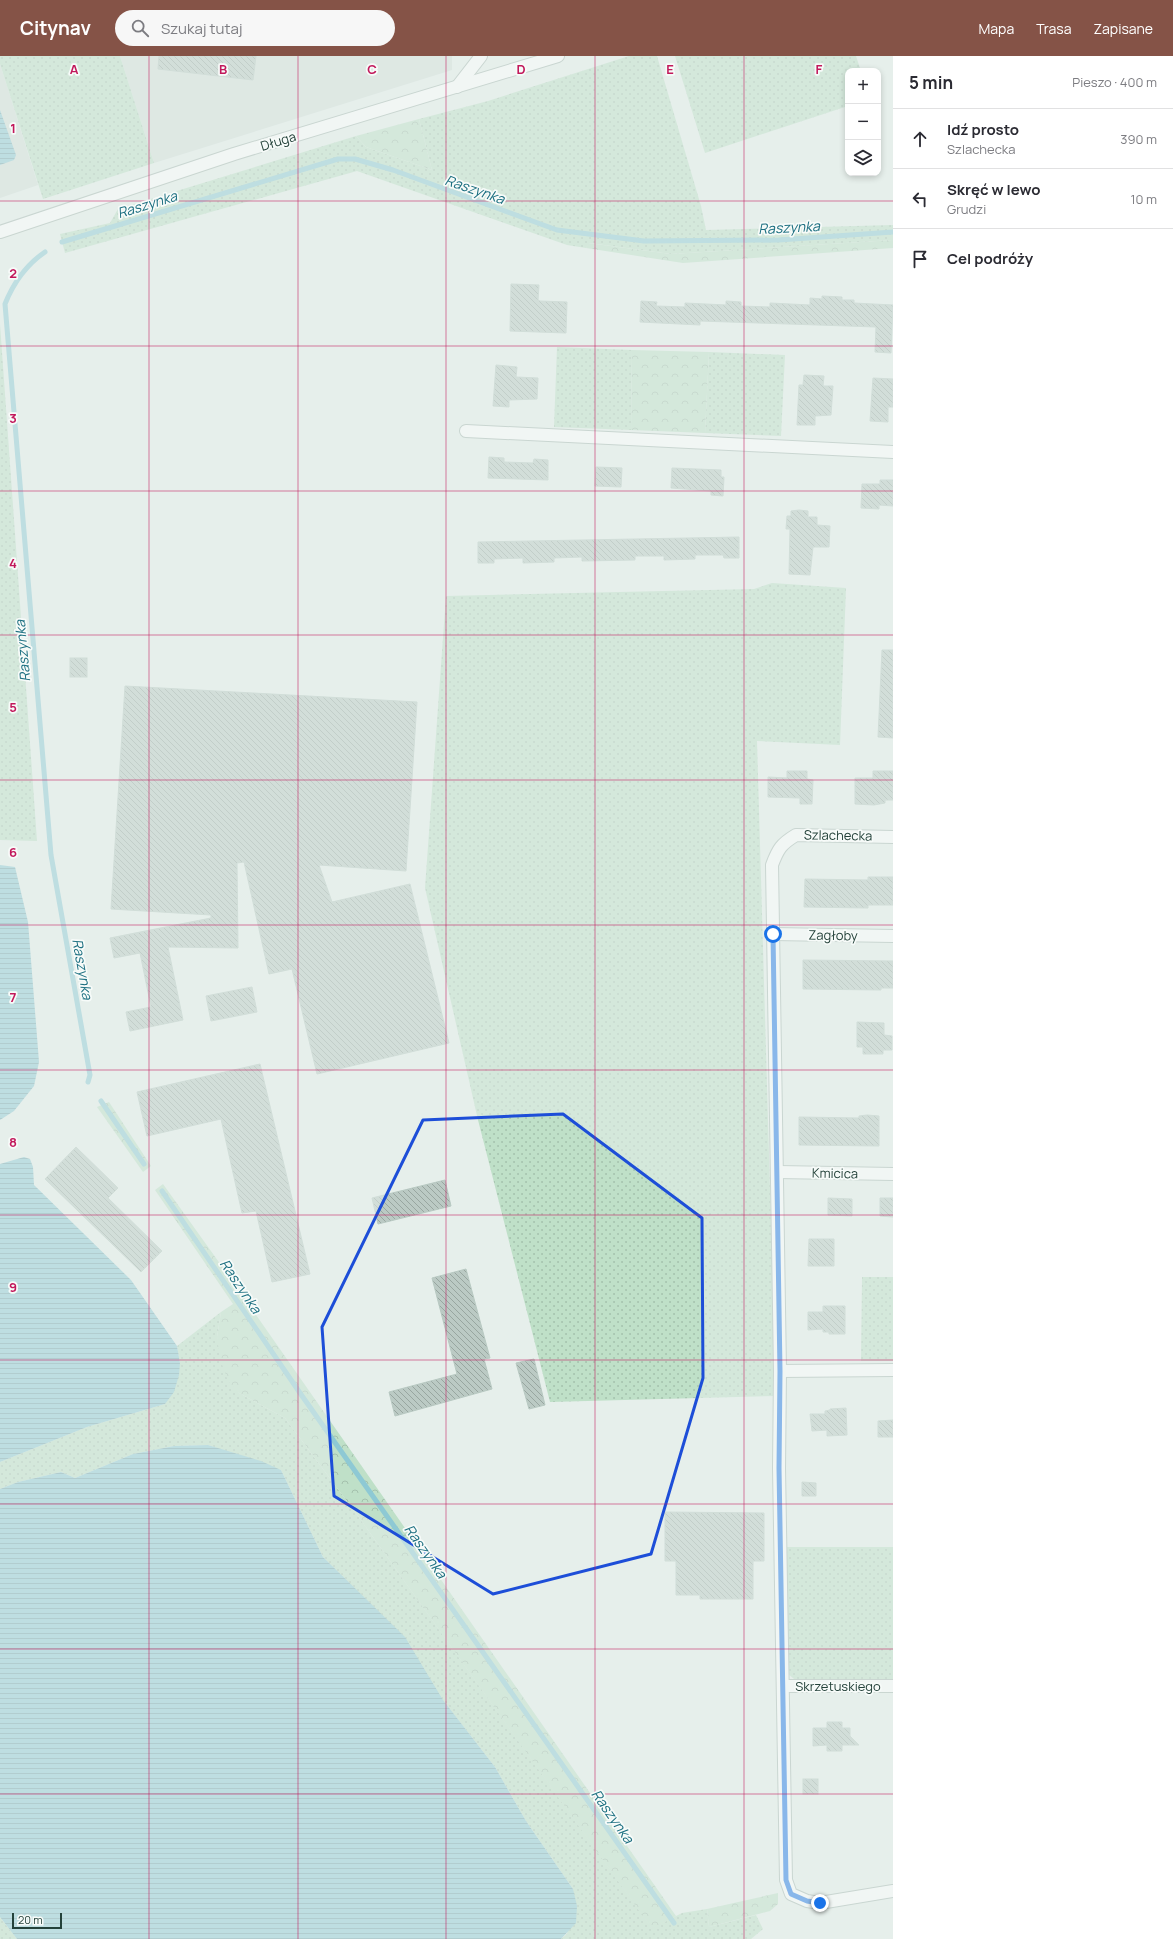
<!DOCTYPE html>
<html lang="pl">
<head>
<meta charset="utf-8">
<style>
  body { margin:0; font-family:Manrope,sans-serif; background:#f7f7f7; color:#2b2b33 }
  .controls { position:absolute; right:12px; top:12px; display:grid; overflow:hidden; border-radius:8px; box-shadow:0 2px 6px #0003 }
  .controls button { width:36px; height:36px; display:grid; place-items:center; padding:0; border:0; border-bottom:1px solid #e1e1e2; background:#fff; color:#2b2b33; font:20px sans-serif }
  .scale { position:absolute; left:12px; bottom:10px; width:50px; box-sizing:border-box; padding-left:4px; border:2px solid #24423a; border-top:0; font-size:11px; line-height:14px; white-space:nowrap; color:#24423a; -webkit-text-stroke:3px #f7fbf9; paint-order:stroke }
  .stop { position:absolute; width:12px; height:12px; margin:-9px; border:3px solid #1a73e8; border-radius:50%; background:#fff }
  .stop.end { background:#1a73e8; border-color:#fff; box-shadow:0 1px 4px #0008 }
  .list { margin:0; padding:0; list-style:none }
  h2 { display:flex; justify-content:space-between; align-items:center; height:52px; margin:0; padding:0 16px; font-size:17px }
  h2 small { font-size:13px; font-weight:400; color:#7c7c81 }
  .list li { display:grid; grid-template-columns:26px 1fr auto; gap:12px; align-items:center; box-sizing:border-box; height:60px; padding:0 16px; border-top:1px solid #e1e1e2 }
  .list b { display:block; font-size:15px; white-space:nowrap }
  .list p { margin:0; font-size:13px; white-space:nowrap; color:#7c7c81 }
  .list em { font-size:13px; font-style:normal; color:#7c7c81 }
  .icon { flex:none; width:22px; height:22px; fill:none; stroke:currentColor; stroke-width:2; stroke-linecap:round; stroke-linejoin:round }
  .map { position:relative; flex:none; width:893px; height:1883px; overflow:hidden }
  header { display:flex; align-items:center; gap:24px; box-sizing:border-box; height:56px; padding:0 20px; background:#855347; color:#fff }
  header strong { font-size:19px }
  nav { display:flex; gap:22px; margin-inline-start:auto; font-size:14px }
  .search { width:280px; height:36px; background:#f7f7f7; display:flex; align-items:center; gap:10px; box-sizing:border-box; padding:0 14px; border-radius:22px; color:#7c7c81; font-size:15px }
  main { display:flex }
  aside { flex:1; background:#fff }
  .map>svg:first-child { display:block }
  .built { fill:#d4dfda }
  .grass { fill:url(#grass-dots) }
  .forest { fill:url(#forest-crowns) }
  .water { fill:url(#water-rules) }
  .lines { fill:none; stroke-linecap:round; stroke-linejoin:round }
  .stream { stroke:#8ec9d4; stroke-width:5 }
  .building { fill:url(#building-back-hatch); stroke:#b8c9c2 }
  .minor-casing { stroke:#a8b8b2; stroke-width:14 }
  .tertiary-casing { stroke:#a8b8b2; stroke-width:14 }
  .minor { stroke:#fff; stroke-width:12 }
  .tertiary { stroke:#fff; stroke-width:12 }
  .route { stroke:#1a73e8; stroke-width:5 }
  .marked { fill:none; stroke:#1d4ed8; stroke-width:3; stroke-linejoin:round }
  .grid { fill:none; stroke:#c2185b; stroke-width:1; stroke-opacity:0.55 }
  .labels { text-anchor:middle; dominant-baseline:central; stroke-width:3.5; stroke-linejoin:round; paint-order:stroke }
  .street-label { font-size:13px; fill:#24423a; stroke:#f7fbf9 }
  .water-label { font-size:14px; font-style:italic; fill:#1c6f80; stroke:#f7fbf9 }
  .grid-label { font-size:13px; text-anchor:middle; font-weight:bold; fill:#c2185b; stroke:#f7fbf9; stroke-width:3.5; stroke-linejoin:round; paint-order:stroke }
</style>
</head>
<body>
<header>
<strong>Citynav</strong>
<div class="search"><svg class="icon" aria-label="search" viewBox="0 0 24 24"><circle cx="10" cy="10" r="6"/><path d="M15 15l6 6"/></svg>Szukaj tutaj</div>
<nav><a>Mapa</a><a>Trasa</a><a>Zapisane</a></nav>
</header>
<main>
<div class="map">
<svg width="893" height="1883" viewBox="0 0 893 1883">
  <defs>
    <pattern id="grass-dots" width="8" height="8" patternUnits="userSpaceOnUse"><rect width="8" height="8" fill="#bfe0c8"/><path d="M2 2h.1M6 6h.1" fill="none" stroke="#a4c1ad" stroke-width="1.8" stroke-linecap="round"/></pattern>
    <pattern id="forest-crowns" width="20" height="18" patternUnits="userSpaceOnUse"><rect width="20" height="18" fill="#bfe0c8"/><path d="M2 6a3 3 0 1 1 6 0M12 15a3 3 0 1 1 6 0" fill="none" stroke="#a4c1ad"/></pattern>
    <pattern id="water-rules" width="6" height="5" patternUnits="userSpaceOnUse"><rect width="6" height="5" fill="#8ec9d4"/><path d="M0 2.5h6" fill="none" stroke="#74a5ad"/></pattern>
    <pattern id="building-back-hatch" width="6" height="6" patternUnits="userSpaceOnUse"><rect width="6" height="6" fill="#bbcac4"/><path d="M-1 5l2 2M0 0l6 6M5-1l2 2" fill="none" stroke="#98a6a0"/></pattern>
  </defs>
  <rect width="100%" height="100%" fill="#e6efeb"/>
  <g class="built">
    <path d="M 120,0 L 452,0 L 452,14 L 154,107 Z"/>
    <path d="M 0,8 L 38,129 L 0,142 Z"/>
  </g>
  <g class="grass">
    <path d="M 0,0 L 120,0 L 154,107 L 43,143 L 0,8 Z"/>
    <path d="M 629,0 L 657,0 L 701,150 L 706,174 L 893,169 L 893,184 L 671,198 L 589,187 L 586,192 L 567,189 L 357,115 L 65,197 L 60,178 L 110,167 L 118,153 L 356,80 L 366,91 L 432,114 L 419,63 L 488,45 Z"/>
    <path d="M 675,0 L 856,0 L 861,15 L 848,15 L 848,50 L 705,97 Z"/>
    <path d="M 0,268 L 37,785 L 0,784 Z"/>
    <path d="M 557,291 L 632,294 L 631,374 L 554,371 Z"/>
    <path d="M 709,296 L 785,299 L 781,380 L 705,377 Z"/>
    <path d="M 772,527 L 846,532 L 840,689 L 757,685 L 776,1340 L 550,1346 L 478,1064 L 425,832 L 446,540 L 754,533 Z"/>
    <path d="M 862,1221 L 893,1221 L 893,1305 L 861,1305 Z"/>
    <path d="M 221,1256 L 217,1281 L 239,1337 L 285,1362 L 358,1460 L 652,1872 L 682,1857 L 707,1853 L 709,1871 L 756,1859 L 763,1873 L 751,1883 L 561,1883 L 567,1878 L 573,1833 L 526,1765 L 495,1711 L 360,1538 L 323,1501 L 281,1414 L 208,1389 L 174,1390 L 133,1398 L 75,1422 L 61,1416 L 18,1426 L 0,1433 L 0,1406 L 87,1371 L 165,1348 L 180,1307 L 177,1290 Z"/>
    <path d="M 787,1491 L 893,1491 L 893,1625 L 801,1626 L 794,1623 L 787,1617 Z"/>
    <path d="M 0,1861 L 17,1883 L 0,1883 Z"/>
  </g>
  <g class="forest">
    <path d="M 419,63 L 432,114 L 366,91 L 356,80 Z"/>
    <path d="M 893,184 L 893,192 L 683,207 L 586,192 L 588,187 L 671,198 Z"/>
    <path d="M 632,294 L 709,296 L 705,377 L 631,374 Z"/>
    <path d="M 109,1046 L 151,1110 L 143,1116 L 97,1051 Z"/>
    <path d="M 163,1128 L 231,1223 L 676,1860 L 652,1873 L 358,1460 L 285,1362 L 239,1337 L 228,1325 L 220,1303 L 217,1281 L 221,1256 L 233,1248 L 155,1134 Z"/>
    <path d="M 778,1837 L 778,1848 L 770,1855 L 709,1871 L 707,1853 Z"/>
  </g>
  <g class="water">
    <path d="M 0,54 L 16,99 L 14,104 L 0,109 Z"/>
    <path d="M 0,809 L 15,811 L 28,866 L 39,1006 L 34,1030 L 14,1055 L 0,1064 Z"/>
    <path d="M 24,1101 L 30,1103 L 33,1111 L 34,1129 L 131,1224 L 177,1290 L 180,1307 L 179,1319 L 174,1336 L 165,1348 L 87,1371 L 0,1406 L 0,1108 Z"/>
    <path d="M 208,1389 L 261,1405 L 281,1414 L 323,1501 L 405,1581 L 443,1644 L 495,1711 L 526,1765 L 573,1833 L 577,1850 L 576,1867 L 561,1883 L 17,1883 L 0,1861 L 0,1433 L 18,1426 L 61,1416 L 75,1422 L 133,1398 L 174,1390 Z"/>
  </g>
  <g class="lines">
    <g class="stream">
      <path d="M 62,186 L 338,103 L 355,103 L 393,114 L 557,174 L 644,185 L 779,184 L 893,176"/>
      <path d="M 45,196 C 26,209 13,228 5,248 L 51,799 L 90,1019 L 88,1026"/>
      <path d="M 101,1045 L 144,1108"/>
      <path d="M 162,1135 L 300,1337 L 674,1867"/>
    </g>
  </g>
  <g class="building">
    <path d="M 159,0 L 256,0 L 253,24 L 158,13 Z"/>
    <path d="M 511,228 L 539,229 L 538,244 L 540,245 L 567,246 L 566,277 L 510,275 Z"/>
    <path d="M 822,240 L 842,241 L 842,244 L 854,244 L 854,247 L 893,249 L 891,297 L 875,296 L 876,271 L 700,265 L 700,269 L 640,266 L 641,245 L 657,246 L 656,250 L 685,251 L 685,247 L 726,249 L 726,245 L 741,246 L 741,250 L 770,251 L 770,247 L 810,249 L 810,242 L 822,243 Z"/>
    <path d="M 496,309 L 517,311 L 516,321 L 538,322 L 537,343 L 509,344 L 509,351 L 493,350 Z"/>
    <path d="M 804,319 L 824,320 L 823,330 L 833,330 L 831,359 L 815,360 L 815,369 L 797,369 L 799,329 L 803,329 Z"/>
    <path d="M 873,322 L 893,323 L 893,351 L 888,351 L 888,366 L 870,365 Z"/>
    <path d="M 489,401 L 504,402 L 504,406 L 533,407 L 534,403 L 548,404 L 548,424 L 488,422 Z"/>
    <path d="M 596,411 L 622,412 L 621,431 L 595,430 Z"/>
    <path d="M 672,412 L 721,414 L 721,421 L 724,421 L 723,440 L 711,439 L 711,435 L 671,432 Z"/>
    <path d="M 880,424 L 893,424 L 893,450 L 879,449 L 879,453 L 861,452 L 862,428 L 880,428 Z"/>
    <path d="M 799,454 L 808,455 L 808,461 L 817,461 L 817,469 L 830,470 L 829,491 L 813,491 L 810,519 L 789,518 L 790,473 L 786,473 L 787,460 L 791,460 L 791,455 Z"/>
    <path d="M 739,481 L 739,502 L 724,502 L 723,499 L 695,499 L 695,503 L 664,504 L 664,500 L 635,500 L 635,504 L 582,505 L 582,501 L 554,502 L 554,506 L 523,507 L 523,502 L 494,503 L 494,507 L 478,507 L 478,486 Z"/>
    <path d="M 882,594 L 893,594 L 893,682 L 878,681 Z"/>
    <rect x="70" y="602" width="17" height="19"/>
    <path d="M 125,630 L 417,646 L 406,815 L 319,809 L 332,846 L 410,828 L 449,987 L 317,1018 L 292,913 L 269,918 L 244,806 L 237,807 L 238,892 L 168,891 L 183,964 L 130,975 L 126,956 L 151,951 L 140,897 L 114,902 L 110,882 L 211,862 L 211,859 L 111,853 Z"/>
    <path d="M 787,715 L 807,715 L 807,723 L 813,724 L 812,748 L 800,748 L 800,742 L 768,741 L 768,721 L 787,722 Z"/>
    <path d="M 873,715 L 893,715 L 893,744 L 885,744 L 885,747 L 874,749 L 855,748 L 855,722 L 873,722 Z"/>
    <path d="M 868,821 L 893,821 L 893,849 L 868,849 L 868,852 L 804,851 L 805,823 L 868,824 Z"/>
    <path d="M 803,904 L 893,905 L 893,932 L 881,932 L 881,934 L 803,933 Z"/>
    <path d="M 252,931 L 257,956 L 211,965 L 206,940 Z"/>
    <path d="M 857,966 L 884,967 L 884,979 L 892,980 L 892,994 L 883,994 L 883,998 L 863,998 L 863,991 L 857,991 Z"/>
    <path d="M 260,1008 L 310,1218 L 272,1226 L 256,1155 L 242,1157 L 221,1063 L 147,1080 L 137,1036 Z"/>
    <path d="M 867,1059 L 879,1060 L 879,1090 L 799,1089 L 799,1061 L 859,1062 L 859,1060 Z"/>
    <path d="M 76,1091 L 118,1132 L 108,1142 L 162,1195 L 141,1216 L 45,1123 Z"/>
    <path d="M 445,1124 L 451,1150 L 378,1168 L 372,1142 Z"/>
    <path d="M 828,1142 L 852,1143 L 852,1160 L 828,1159 Z"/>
    <path d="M 880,1142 L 893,1142 L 893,1161 L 880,1160 Z"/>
    <path d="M 809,1183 L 834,1183 L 834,1210 L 808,1210 Z"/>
    <path d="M 466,1213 L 490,1302 L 484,1303 L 492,1333 L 395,1360 L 389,1336 L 457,1318 L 432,1222 Z"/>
    <path d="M 823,1250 L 845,1250 L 845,1278 L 829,1278 L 829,1276 L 823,1276 L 823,1273 L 808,1274 L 808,1256 L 823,1256 Z"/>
    <path d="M 534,1303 L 545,1349 L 529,1353 L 516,1307 Z"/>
    <path d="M 846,1352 L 847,1379 L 827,1380 L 827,1374 L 812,1375 L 810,1358 L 825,1358 L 825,1355 L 830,1354 L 830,1353 Z"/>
    <path d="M 893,1364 L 893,1381 L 878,1381 L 878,1365 Z"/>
    <path d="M 802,1426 L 816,1427 L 816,1440 L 802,1440 Z"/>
    <path d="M 665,1456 L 764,1457 L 764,1505 L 753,1505 L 753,1543 L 700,1543 L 700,1539 L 676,1539 L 676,1505 L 665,1505 Z"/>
    <path d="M 827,1666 L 842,1666 L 842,1672 L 850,1672 L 850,1680 L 859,1689 L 842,1689 L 842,1695 L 827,1695 L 827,1689 L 813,1690 L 813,1672 L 827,1672 Z"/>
    <rect x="803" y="1723" width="15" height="15"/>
  </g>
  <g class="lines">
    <defs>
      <g id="minor">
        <path d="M 457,31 L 481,0"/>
        <path d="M 466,375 L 893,396"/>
        <path d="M 893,781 L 796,779 C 781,788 778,793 772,809 L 780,1315 L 779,1412 L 786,1824 L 791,1838 L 807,1845 L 820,1847 L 893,1835"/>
        <path d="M 773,878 L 893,880"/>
        <path d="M 778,1116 L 893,1118"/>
        <path d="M 780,1315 L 893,1314"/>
        <path d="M 783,1630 L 893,1630"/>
      </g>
      <path id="tertiary" d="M 0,176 L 234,98 L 558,0"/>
    </defs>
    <use href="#minor" class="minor-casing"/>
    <use href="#tertiary" class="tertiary-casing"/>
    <use href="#minor" class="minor"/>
    <use href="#tertiary" class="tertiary"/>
  </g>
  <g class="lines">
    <path class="route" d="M 773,878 L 780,1315 L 779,1412 L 786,1824 L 791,1838 L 807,1845 L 820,1847"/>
  </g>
  <path d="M0 0H893V1883H0ZM 563,1058 L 702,1162 L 703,1322 L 651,1498 L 493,1538 L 334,1440 L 322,1271 L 423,1064 Z" fill="#e6efeb" fill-opacity=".55" fill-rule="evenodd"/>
  <path class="marked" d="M 563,1058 L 702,1162 L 703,1322 L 651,1498 L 493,1538 L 334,1440 L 322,1271 L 423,1064 Z"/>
  <path class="grid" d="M 149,0 L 149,1883M 298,0 L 298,1883M 446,0 L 446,1883M 595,0 L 595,1883M 744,0 L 744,1883M 0,145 L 893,145M 0,290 L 893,290M 0,435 L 893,435M 0,579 L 893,579M 0,724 L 893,724M 0,869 L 893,869M 0,1014 L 893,1014M 0,1159 L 893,1159M 0,1304 L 893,1304M 0,1448 L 893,1448M 0,1593 L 893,1593M 0,1738 L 893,1738"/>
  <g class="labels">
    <g class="street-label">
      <text transform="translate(278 85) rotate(-17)">Długa</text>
      <text transform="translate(838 779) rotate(1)">Szlachecka</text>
      <text transform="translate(833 879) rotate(1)">Zagłoby</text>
      <text transform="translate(835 1117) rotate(1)">Kmicica</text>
      <text x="838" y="1630">Skrzetuskiego</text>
    </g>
    <g class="water-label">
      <text transform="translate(475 133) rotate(19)">Raszynka</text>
      <text transform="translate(147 148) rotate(-17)">Raszynka</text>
      <text transform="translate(789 171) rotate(-3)">Raszynka</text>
      <text transform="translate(22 595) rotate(-95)">Raszynka</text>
      <text transform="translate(83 913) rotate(80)">Raszynka</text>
      <text transform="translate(241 1230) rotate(56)">Raszynka</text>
      <text transform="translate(426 1495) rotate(55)">Raszynka</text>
      <text transform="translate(613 1760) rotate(55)">Raszynka</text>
    </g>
  </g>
  <g class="grid-label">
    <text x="74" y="18">A</text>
    <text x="223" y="18">B</text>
    <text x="372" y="18">C</text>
    <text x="521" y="18">D</text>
    <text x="670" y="18">E</text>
    <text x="819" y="18">F</text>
    <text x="13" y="77">1</text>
    <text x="13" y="222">2</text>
    <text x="13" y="367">3</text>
    <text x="13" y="512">4</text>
    <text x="13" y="656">5</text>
    <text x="13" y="801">6</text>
    <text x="13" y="946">7</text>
    <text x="13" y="1091">8</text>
    <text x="13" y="1236">9</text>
  </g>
</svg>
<div class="controls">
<button>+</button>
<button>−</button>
<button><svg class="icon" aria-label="layers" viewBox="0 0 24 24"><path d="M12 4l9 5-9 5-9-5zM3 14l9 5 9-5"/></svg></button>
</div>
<div class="scale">20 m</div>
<div class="stop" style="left:773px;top:878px"></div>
<div class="stop end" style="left:820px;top:1847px"></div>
</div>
<aside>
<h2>5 min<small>Pieszo · 400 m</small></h2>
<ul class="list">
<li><svg class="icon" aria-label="ahead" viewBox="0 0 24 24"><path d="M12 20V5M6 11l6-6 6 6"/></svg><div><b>Idź prosto</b><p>Szlachecka</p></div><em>390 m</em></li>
<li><svg class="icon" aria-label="left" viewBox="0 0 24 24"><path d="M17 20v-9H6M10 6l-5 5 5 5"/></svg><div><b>Skręć w lewo</b><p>Grudzi</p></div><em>10 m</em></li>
<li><svg class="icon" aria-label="arrive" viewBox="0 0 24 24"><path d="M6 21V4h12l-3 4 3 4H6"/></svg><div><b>Cel podróży</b></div></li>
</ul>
</aside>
</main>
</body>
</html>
